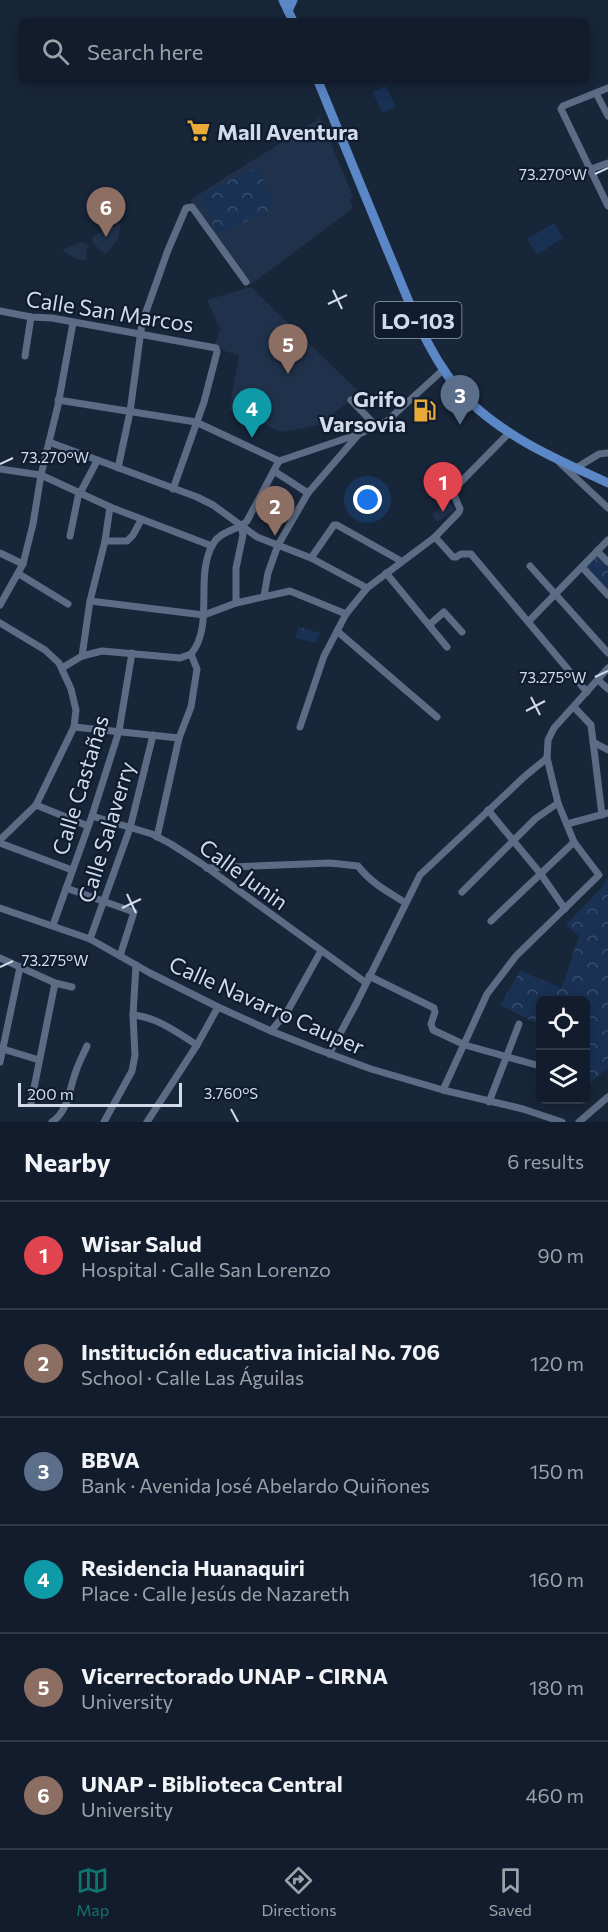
<!DOCTYPE html>
<html lang="en">
<head>
<meta charset="utf-8">
<style>
  body { margin:0; font-family:Commissioner,sans-serif; background:#1b2534; color:#f1f3f6 }
  .controls { position:absolute; right:18px; bottom:18px; display:grid; overflow:hidden; border-radius:9px; box-shadow:0 3px 15px #0003 }
  .controls button { width:54px; height:54px; display:grid; place-items:center; padding:0; border:0; border-bottom:2px solid #313a48; background:#121c2c; color:#f1f3f6; font:30px sans-serif }
  .scale { position:absolute; left:18px; bottom:15px; width:164px; box-sizing:border-box; padding-left:6px; border:3px solid #d2dbe9; border-top:0; font-size:16px; line-height:21px; white-space:nowrap; color:#d2dbe9; -webkit-text-stroke:4px #0f1c30; paint-order:stroke }
  .you { position:absolute; left:368px; top:500px; width:21px; height:21px; margin:-15px; border:4px solid #fff; border-radius:50%; background:#1a73e8; box-shadow:0 0 0 9px #1a73e833 }
  .badge { display:grid; place-items:center; width:39px; height:39px; border-radius:50%; background:#0f766e; color:#fff; font-size:20px; font-weight:700 }
  .pin { position:absolute; translate:-50% -50px; filter:drop-shadow(0 2px 3px #0008) }
  .pin::after { content:''; position:absolute; top:32px; width:21px; height:18px; background:inherit; clip-path:polygon(0 0,100% 0,50% 100%) }
  .list { margin:0; padding:0; list-style:none }
  h2 { display:flex; justify-content:space-between; align-items:center; height:78px; margin:0; padding:0 24px; font-size:26px }
  h2 small { font-size:20px; font-weight:400; color:#9ca1a9 }
  .list li { display:grid; grid-template-columns:39px 1fr auto; gap:18px; align-items:center; box-sizing:border-box; height:108px; padding:0 24px; border-top:2px solid #313a48 }
  .list b { display:block; font-size:22px; white-space:nowrap }
  .list p { margin:0; font-size:20px; white-space:nowrap; color:#9ca1a9 }
  .list em { font-size:20px; font-style:normal; color:#9ca1a9 }
  .icon { flex:none; width:33px; height:33px; fill:none; stroke:currentColor; stroke-width:2; stroke-linecap:round; stroke-linejoin:round }
  .map { position:relative; flex:none; width:608px; height:1122px; overflow:hidden }
  .search { position:absolute; background:#121c2c; box-shadow:0 3px 15px #0003; left:18px; right:18px; top:18px; height:66px; display:flex; align-items:center; gap:15px; box-sizing:border-box; padding:0 21px; border-radius:9px; color:#9ca1a9; font-size:22px }
  .sheet { height:726px; background:#121c2c }
  nav { display:flex; justify-content:space-around; align-items:center; box-sizing:border-box; height:84px; border-top:2px solid #313a48; background:#121c2c; font-size:16px; color:#9ca1a9 }
  nav a { display:grid; justify-items:center; gap:3px }
  nav .on { color:#0f766e }
  .map>svg:first-child { display:block }
  .built { fill:#20324b }
  .green { fill:#193153 }
  .park { fill:url(#park-crowns) }
  .lines { fill:none; stroke-linecap:round; stroke-linejoin:round }
  .minor { stroke:#5c6c85; stroke-width:7 }
  .major { stroke:#5b87c7; stroke-width:9 }
  .ticks { fill:none; stroke:#d2dbe9; stroke-width:2 }
  .labels { text-anchor:middle; dominant-baseline:central; stroke-width:4.5; stroke-linejoin:round; paint-order:stroke }
  .shield { fill:#0f1c30; stroke:#98a2b2; stroke-width:1.5 }
  .shield-label { font-size:21px; font-weight:bold; fill:#d2dbe9 }
  .poi-label { font-size:22px; font-weight:bold; fill:#d2dbe9; stroke:#0f1c30; text-anchor:start }
  .street-label { font-size:22px; fill:#d2dbe9; stroke:#0f1c30 }
  .ticks-label { font-size:15px; text-anchor:middle; fill:#d2dbe9; stroke:#0f1c30; stroke-width:4.5; stroke-linejoin:round; paint-order:stroke }
</style>
</head>
<body>
<div class="map">
<svg width="608" height="1122" viewBox="0 0 608 1122">
  <defs>
    <pattern id="park-crowns" width="20" height="18" patternUnits="userSpaceOnUse" patternTransform="scale(1.5)"><rect width="20" height="18" fill="#193153"/><path d="M2 6a3 3 0 1 1 6 0M12 15a3 3 0 1 1 6 0" fill="none" stroke="#3a4e6c"/></pattern>
  </defs>
  <rect width="100%" height="100%" fill="#18263a"/>
  <g class="built">
    <path d="M 320,118 L 353,196 L 350,200 L 353,208 L 250,285 L 190,200 Z"/>
    <path d="M 121,223 L 118,239 L 106,254 L 92,243 L 93,236 Z"/>
    <path d="M 82,242 L 89,245 L 86,252 L 87,260 L 81,260 L 72,257 L 62,250 Z"/>
    <path d="M 251,287 L 360,393 L 319,425 L 282,432 L 229,410 L 239,356 L 214,347 L 220,329 L 207,300 Z"/>
    <path d="M 449,502 L 454,510 L 437,522 L 432,514 Z"/>
  </g>
  <g class="green">
    <path d="M 386,86 L 396,107 L 383,113 L 372,92 Z"/>
    <path d="M 554,223 L 563,238 L 537,255 L 527,239 Z"/>
  </g>
  <g class="park">
    <path d="M 258,167 L 275,209 L 217,234 L 201,194 Z"/>
    <path d="M 599,553 L 608,563 L 608,593 L 584,567 Z"/>
    <path d="M 299,627 L 320,633 L 316,643 L 295,638 Z"/>
    <path d="M 608,877 L 608,1068 L 589,1084 L 586,1078 L 586,1000 L 540,1000 L 540,1025 L 500,1005 L 520,971 L 562,988 L 579,936 L 566,925 L 603,886 Z"/>
  </g>
  <g class="lines">
    <g class="minor">
      <path d="M 608,88 L 563,106 L 561,109 L 608,206"/>
      <path d="M 596,93 L 608,116"/>
      <path d="M 591,169 L 608,163"/>
      <path d="M 0,311 L 31,317 L 52,318 L 216,348 L 217,352 L 204,402 L 173,489"/>
      <path d="M 25,356 L 31,317"/>
      <path d="M 58,400 L 196,422 L 279,461"/>
      <path d="M 351,400 L 377,427"/>
      <path d="M 49,442 L 197,497 L 213,505 L 257,537 L 311,558 L 367,588"/>
      <path d="M 560,463 L 608,508"/>
      <path d="M 118,468 L 130,412 L 142,323 L 168,250 L 186,208 L 192,207 L 246,282"/>
      <path d="M 576,468 L 599,454 L 608,453"/>
      <path d="M 0,469 L 41,475 L 110,507 L 212,546"/>
      <path d="M 274,471 L 308,493"/>
      <path d="M 70,536 L 78,497 L 97,461"/>
      <path d="M 435,537 L 453,557 L 456,557 L 461,554 L 471,554 L 587,692"/>
      <path d="M 105,541 L 127,541 L 133,535 L 141,520"/>
      <path d="M 597,551 L 608,562"/>
      <path d="M 0,553 L 23,564"/>
      <path d="M 311,558 L 334,525 L 337,525 L 401,561"/>
      <path d="M 530,566 L 608,653"/>
      <path d="M 582,567 L 608,595"/>
      <path d="M 386,573 L 447,647"/>
      <path d="M 19,574 L 68,604"/>
      <path d="M 264,596 L 268,573 L 278,545 L 308,493 L 358,435"/>
      <path d="M 90,601 L 204,615 L 236,603 L 290,591 L 346,614"/>
      <path d="M 236,603 L 236,568 L 243,535 L 241,527"/>
      <path d="M 0,605 L 23,564 L 33,524 L 41,475 L 58,405 L 73,323"/>
      <path d="M 529,621 L 608,540"/>
      <path d="M 0,623 L 45,650 L 59,663 L 71,689 L 76,710 L 74,727 L 36,805 L 0,840"/>
      <path d="M 429,625 L 444,612 L 462,632"/>
      <path d="M 337,631 L 437,717"/>
      <path d="M 191,654 C 215,625 194,576 213,544 C 221,530 237,531 247,521 L 279,461 L 359,434 L 387,421 L 444,369"/>
      <path d="M 82,656 L 90,601 L 105,541 L 110,507"/>
      <path d="M 62,668 L 82,656 L 102,651 L 180,658 L 191,654"/>
      <path d="M 598,680 L 608,689"/>
      <path d="M 574,707 L 591,725 L 602,815"/>
      <path d="M 74,727 L 179,738"/>
      <path d="M 300,727 L 324,656 L 346,614 L 367,588 L 435,537 L 459,512 L 460,509 L 452,491 L 509,433"/>
      <path d="M 593,742 L 608,750"/>
      <path d="M 36,805 L 88,826"/>
      <path d="M 488,810 L 540,873 L 565,909"/>
      <path d="M 92,816 L 152,834 L 171,844 L 202,864 L 365,982"/>
      <path d="M 567,824 L 608,813"/>
      <path d="M 157,837 L 179,738 L 191,707 L 197,669 L 191,654"/>
      <path d="M 0,843 L 72,870"/>
      <path d="M 207,868 L 330,863 L 358,866 C 371,883 388,892 406,903"/>
      <path d="M 66,888 L 134,912 L 120,956"/>
      <path d="M 462,892 L 535,819 L 558,803"/>
      <path d="M 0,908 L 90,939 L 150,973 L 218,1007 L 271,1031 L 314,1048 L 371,1069 L 443,1090 L 523,1109 L 562,1122"/>
      <path d="M 491,921 L 574,842"/>
      <path d="M 53,925 L 92,816 L 119,731 L 132,653"/>
      <path d="M 90,939 L 130,828 L 153,735"/>
      <path d="M 0,958 L 55,983 L 72,987"/>
      <path d="M 369,976 L 434,1008 L 435,1012 L 431,1024 L 433,1030 L 465,1045 L 540,1066"/>
      <path d="M 133,1015 C 157,1017 178,1033 197,1045"/>
      <path d="M 271,1031 L 287,1012 L 321,951"/>
      <path d="M 0,1048 L 39,1060"/>
      <path d="M 329,1054 L 356,1004 L 420,875 L 524,777 L 547,758"/>
      <path d="M 0,1062 L 20,967"/>
      <path d="M 443,1090 L 487,994 L 516,956 L 599,875 L 574,842 L 558,803 L 547,758 L 548,740 L 554,728 L 608,668"/>
      <path d="M 489,1102 L 519,1024"/>
      <path d="M 31,1103 L 55,983"/>
      <path d="M 52,1122 C 68,1111 69,1091 75,1074 C 78,1064 83,1055 87,1046"/>
      <path d="M 104,1122 L 132,1071 L 135,1055 L 133,1015 L 136,965"/>
      <path d="M 147,1122 L 197,1045 L 218,1007"/>
      <path d="M 579,1122 L 608,1097"/>
    </g>
    <g class="major">
      <path d="M 283,0 L 293,21"/>
      <path d="M 288,11 L 293,0"/>
      <path d="M 318,81 C 341,137 364,193 387,249 C 409,300 428,360 468,400 C 508,439 559,460 608,483"/>
    </g>
  </g>
  <path class="ticks" d="M 595,174 L 608,168M 333,290 L 342,309M 328,304 L 347,295M 0,464 L 13,458M 595,677 L 608,671M 531,697 L 540,715M 526,711 L 545,701M 127,894 L 136,913M 122,908 L 141,899M 0,967 L 13,961M 231,1109 L 238,1122"/>
  <defs>
    <symbol id="supermarket-bare" viewBox="-9 -9 18 18"><path d="M-6-5.5h2.5l.6 2H6L4.5 2H-2.5L-4.4-4H-6ZM-1.5 3.2a1.3 1.3 0 1 0 .1 0ZM3 3.2a1.3 1.3 0 1 0 .1 0Z" fill="#eaaa38" stroke="#0f1c30" stroke-width="2.5" paint-order="stroke"/></symbol>
    <symbol id="fuel-bare" viewBox="-9 -9 18 18"><path d="M-5.5-6h7V0h2V4h1.3V-2.5L3-4.5l.8-.8L6-3V5H2.5V1h-1V6h-7ZM-4.2-4.7v3.2H.2V-4.7Z" fill="#eaaa38" stroke="#0f1c30" stroke-width="2.5" paint-order="stroke"/></symbol>
  </defs>
  <g fill-rule="evenodd">
    <use href="#supermarket-bare" x="182" y="114" width="33" height="33"/>
    <use href="#fuel-bare" x="408" y="394" width="33" height="33"/>
  </g>
  <g class="labels">
    <rect class="shield" x="374.5" y="302" width="87" height="36" rx="4.5"/>
    <g class="shield-label">
      <text x="418" y="320">LO-103</text>
    </g>
    <g class="poi-label">
      <text x="217" y="131">Mall Aventura</text>
      <text x="406" y="398" text-anchor="end">Grifo<tspan x="406" dy="25">Varsovia</tspan></text>
    </g>
    <g class="street-label">
      <text transform="translate(110 311) rotate(9)">Calle San Marcos</text>
      <text transform="translate(80 785) rotate(-73)">Calle Castañas</text>
      <text transform="translate(106 832) rotate(-73)">Calle Salaverry</text>
      <text transform="translate(244 874) rotate(36)">Calle Junin</text>
      <text transform="translate(267 1005) rotate(24)">Calle Navarro Cauper</text>
    </g>
  </g>
  <g class="ticks-label">
    <text x="553" y="180">73.270°W</text>
    <text x="55" y="463">73.270°W</text>
    <text x="553" y="683">73.275°W</text>
    <text x="55" y="966">73.275°W</text>
    <text x="231" y="1099">3.760°S</text>
  </g>
</svg>
<div class="controls">
<button><svg class="icon" aria-label="locate" viewBox="0 0 24 24"><circle cx="12" cy="12" r="6"/><path d="M12 2v4M12 18v4M2 12h4M18 12h4"/></svg></button>
<button><svg class="icon" aria-label="layers" viewBox="0 0 24 24"><path d="M12 4l9 5-9 5-9-5zM3 14l9 5 9-5"/></svg></button>
</div>
<div class="scale">200 m</div>
<div class="you"></div>
<div class="pin badge" style="left:443px;top:512px;background:#e0444e">1</div>
<div class="pin badge" style="left:275px;top:536px;background:#8d6e63">2</div>
<div class="pin badge" style="left:460px;top:425px;background:#5c6f8a">3</div>
<div class="pin badge" style="left:252px;top:438px;background:#0f9aa8">4</div>
<div class="pin badge" style="left:288px;top:374px;background:#8d6e63">5</div>
<div class="pin badge" style="left:106px;top:237px;background:#8d6e63">6</div>
<div class="search"><svg class="icon" aria-label="search" viewBox="0 0 24 24"><circle cx="10" cy="10" r="6"/><path d="M15 15l6 6"/></svg>Search here</div>
</div>
<section class="sheet">
<h2>Nearby<small>6 results</small></h2>
<ul class="list">
<li><span class="badge" style="background:#e0444e">1</span><div><b>Wisar Salud</b><p>Hospital · Calle San Lorenzo</p></div><em>90 m</em></li>
<li><span class="badge" style="background:#8d6e63">2</span><div><b>Institución educativa inicial No. 706</b><p>School · Calle Las Águilas</p></div><em>120 m</em></li>
<li><span class="badge" style="background:#5c6f8a">3</span><div><b>BBVA</b><p>Bank · Avenida José Abelardo Quiñones</p></div><em>150 m</em></li>
<li><span class="badge" style="background:#0f9aa8">4</span><div><b>Residencia Huanaquiri</b><p>Place · Calle Jesús de Nazareth</p></div><em>160 m</em></li>
<li><span class="badge" style="background:#8d6e63">5</span><div><b>Vicerrectorado UNAP - CIRNA</b><p>University</p></div><em>180 m</em></li>
<li><span class="badge" style="background:#8d6e63">6</span><div><b>UNAP - Biblioteca Central</b><p>University</p></div><em>460 m</em></li>
</ul>
</section>
<nav>
<a class="on"><svg class="icon" aria-label="map" viewBox="0 0 24 24"><path d="M3 6l6-2 6 2 6-2v14l-6 2-6-2-6 2zM9 4v14M15 6v14"/></svg>Map</a>
<a><svg class="icon" aria-label="directions" viewBox="0 0 24 24"><path d="M12 3l9 9-9 9-9-9zM9 14v-3h6M13 9l2 2-2 2"/></svg>Directions</a>
<a><svg class="icon" aria-label="saved" viewBox="0 0 24 24"><path d="M7 4h10v16l-5-4-5 4z"/></svg>Saved</a>
</nav>
</body>
</html>
